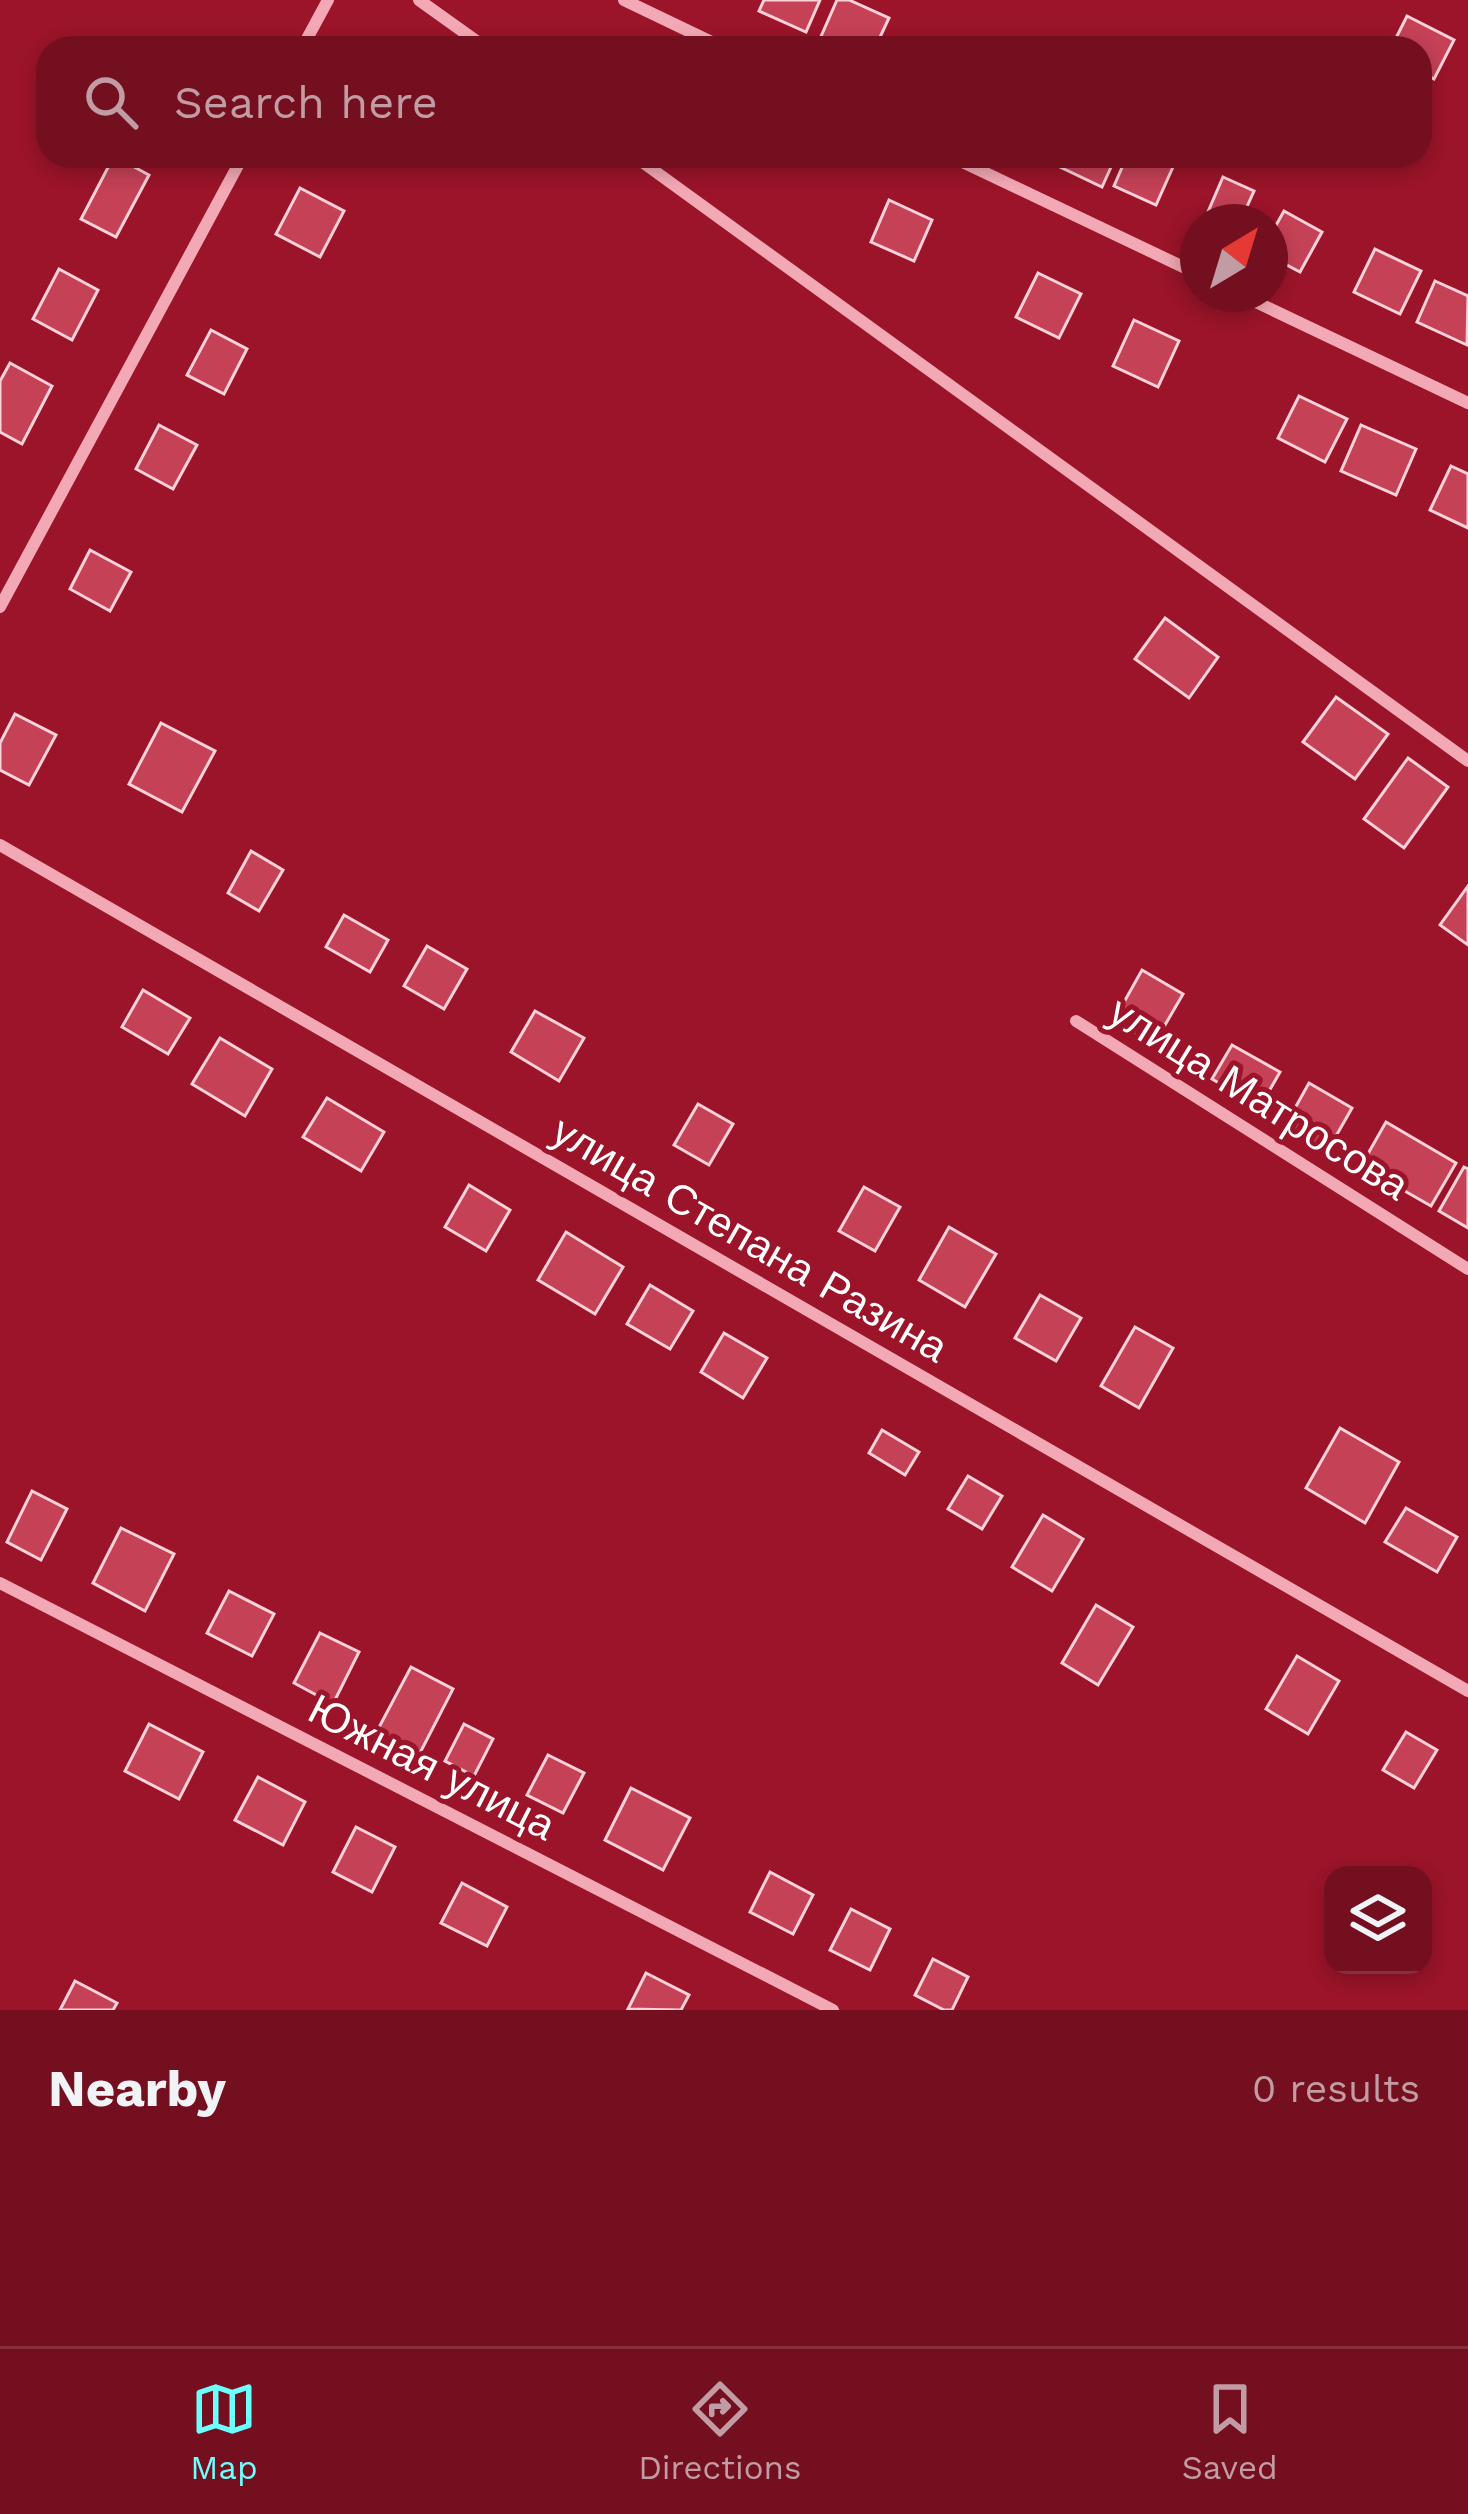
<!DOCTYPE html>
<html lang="en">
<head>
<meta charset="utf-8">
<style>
  body { margin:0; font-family:"Work Sans",sans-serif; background:#791828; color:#f1f3f6 }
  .controls { position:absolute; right:36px; bottom:36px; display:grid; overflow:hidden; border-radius:24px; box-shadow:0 6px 18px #0003 }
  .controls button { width:108px; height:108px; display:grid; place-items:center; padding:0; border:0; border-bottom:3px solid #862f3d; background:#740f1f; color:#f1f3f6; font:60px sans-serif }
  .compass { position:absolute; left:1180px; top:204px; width:108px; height:108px; border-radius:50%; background:#740f1f; box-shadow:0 6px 18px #0003; rotate:38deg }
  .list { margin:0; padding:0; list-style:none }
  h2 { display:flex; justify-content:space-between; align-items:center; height:156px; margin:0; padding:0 48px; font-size:51px }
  h2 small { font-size:39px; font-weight:400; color:#c29ca4 }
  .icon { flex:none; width:66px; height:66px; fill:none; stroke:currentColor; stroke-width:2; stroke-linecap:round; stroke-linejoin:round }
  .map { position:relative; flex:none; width:1468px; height:2010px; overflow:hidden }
  .search { position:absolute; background:#740f1f; box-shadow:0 6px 18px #0003; left:36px; right:36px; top:36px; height:132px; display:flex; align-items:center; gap:30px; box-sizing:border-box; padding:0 42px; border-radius:36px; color:#c29ca4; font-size:45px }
  .sheet { height:336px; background:#740f1f }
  nav { display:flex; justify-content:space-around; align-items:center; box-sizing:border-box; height:168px; border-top:3px solid #862f3d; background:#740f1f; font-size:33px; color:#c29ca4 }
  nav a { display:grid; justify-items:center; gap:6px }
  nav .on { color:#6bfffe }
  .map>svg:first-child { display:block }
  .building { fill:#c44156; stroke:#fdd1d9; stroke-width:3 }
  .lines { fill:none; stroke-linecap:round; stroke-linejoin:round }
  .minor { stroke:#f3a9b5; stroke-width:12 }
  .labels { text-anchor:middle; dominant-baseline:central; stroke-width:10; stroke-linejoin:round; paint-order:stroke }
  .street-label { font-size:42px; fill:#fff; stroke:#9b1429 }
</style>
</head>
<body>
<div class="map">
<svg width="1468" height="2010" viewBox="0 0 1468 2010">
  <rect width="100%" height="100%" fill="#9b1429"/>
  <g class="building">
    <path d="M 764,0 L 820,0 L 806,32 L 759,11 Z"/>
    <path d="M 837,0 L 849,0 L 889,18 L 875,48 L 834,48 L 819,41 Z"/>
    <path d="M 1407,16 L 1454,40 L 1434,79 L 1420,72 L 1420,48 L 1391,48 Z"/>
    <path d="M 114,156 L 149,175 L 116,237 L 81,219 Z"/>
    <path d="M 1063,156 L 1116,156 L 1102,187 L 1058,166 Z"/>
    <path d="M 1127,156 L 1177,158 L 1156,205 L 1114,186 Z"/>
    <path d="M 1223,177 L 1254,191 L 1240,222 L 1206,222 L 1204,221 Z"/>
    <path d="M 300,188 L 344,211 L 320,257 L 276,234 Z"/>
    <path d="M 889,200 L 932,220 L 914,261 L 871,242 Z"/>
    <path d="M 1284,211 L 1322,232 L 1300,272 L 1270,256 L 1270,236 Z"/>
    <path d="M 1375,249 L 1421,271 L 1400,314 L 1354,292 Z"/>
    <path d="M 59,269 L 98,290 L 72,340 L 33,319 Z"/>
    <path d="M 1038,273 L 1081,294 L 1059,338 L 1016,317 Z"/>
    <path d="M 1435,281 L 1468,296 L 1467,345 L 1417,322 Z"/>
    <path d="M 1134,320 L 1179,341 L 1158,387 L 1113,366 Z"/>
    <path d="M 211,330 L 247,349 L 224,394 L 187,375 Z"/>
    <path d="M 10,363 L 52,386 L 22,444 L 0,432 L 0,381 Z"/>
    <path d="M 1299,396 L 1347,419 L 1325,462 L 1278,438 Z"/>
    <path d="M 159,425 L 197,445 L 173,489 L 136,469 Z"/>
    <path d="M 1361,425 L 1416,449 L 1396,495 L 1341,471 Z"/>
    <path d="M 1451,466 L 1468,474 L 1468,528 L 1430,510 Z"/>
    <path d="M 90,550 L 131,572 L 110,611 L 70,589 Z"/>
    <path d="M 1165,618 L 1218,657 L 1189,698 L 1135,659 Z"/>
    <path d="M 1336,697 L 1388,734 L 1355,779 L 1303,742 Z"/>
    <path d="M 15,714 L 56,735 L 29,785 L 0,770 L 0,743 Z"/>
    <path d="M 161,723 L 215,751 L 182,812 L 129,784 Z"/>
    <path d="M 1408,758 L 1448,787 L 1404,848 L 1364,819 Z"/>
    <path d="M 251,851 L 283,870 L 259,911 L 228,893 Z"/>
    <path d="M 1468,886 L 1468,945 L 1440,925 Z"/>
    <path d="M 344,915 L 388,940 L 370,972 L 326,947 Z"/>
    <path d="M 427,946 L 467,969 L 444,1009 L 404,986 Z"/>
    <path d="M 1142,970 L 1183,994 L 1154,1044 L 1114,1020 Z"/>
    <path d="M 143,990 L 190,1018 L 168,1054 L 122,1027 Z"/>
    <path d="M 535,1011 L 584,1038 L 559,1081 L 511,1052 Z"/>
    <path d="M 220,1038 L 272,1069 L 245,1116 L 192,1084 Z"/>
    <path d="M 1232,1045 L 1280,1072 L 1260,1107 L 1212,1079 Z"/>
    <path d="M 1309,1083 L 1352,1108 L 1328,1150 L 1285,1126 Z"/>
    <path d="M 327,1098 L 384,1132 L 361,1171 L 303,1137 Z"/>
    <path d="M 698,1104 L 733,1124 L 709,1165 L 674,1145 Z"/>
    <path d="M 1386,1122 L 1456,1163 L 1431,1206 L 1361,1166 Z"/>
    <path d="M 1464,1167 L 1468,1169 L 1468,1228 L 1439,1211 Z"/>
    <path d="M 469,1185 L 510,1210 L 486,1251 L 445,1227 Z"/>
    <path d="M 864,1187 L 900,1207 L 875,1251 L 839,1231 Z"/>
    <path d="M 949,1227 L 996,1254 L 965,1307 L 919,1280 Z"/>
    <path d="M 566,1232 L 623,1267 L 595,1314 L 538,1280 Z"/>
    <path d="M 650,1285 L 693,1311 L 670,1349 L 627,1324 Z"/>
    <path d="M 1040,1295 L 1081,1318 L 1056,1361 L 1015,1338 Z"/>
    <path d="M 1135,1327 L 1173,1348 L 1139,1408 L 1101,1386 Z"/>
    <path d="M 724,1333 L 767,1358 L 743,1398 L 701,1372 Z"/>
    <path d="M 1340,1428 L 1399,1462 L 1365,1523 L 1306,1488 Z"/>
    <path d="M 882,1430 L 919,1452 L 905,1475 L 869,1453 Z"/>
    <path d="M 968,1476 L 1002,1496 L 982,1529 L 948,1509 Z"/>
    <path d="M 32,1491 L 67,1509 L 41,1560 L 7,1542 Z"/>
    <path d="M 1406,1508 L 1457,1537 L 1437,1572 L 1385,1542 Z"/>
    <path d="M 1043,1515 L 1083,1539 L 1052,1591 L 1012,1567 Z"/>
    <path d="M 121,1528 L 174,1554 L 145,1611 L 93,1583 Z"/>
    <path d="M 229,1591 L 274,1614 L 252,1656 L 207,1633 Z"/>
    <path d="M 1096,1605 L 1133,1627 L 1098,1685 L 1062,1663 Z"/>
    <path d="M 320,1633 L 359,1652 L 333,1704 L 294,1683 Z"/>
    <path d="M 1297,1656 L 1339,1681 L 1308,1734 L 1266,1709 Z"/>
    <path d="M 411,1667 L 453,1689 L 420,1753 L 377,1731 Z"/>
    <path d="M 149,1724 L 203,1752 L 179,1799 L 125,1771 Z"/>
    <path d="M 464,1724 L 493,1739 L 474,1776 L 445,1761 Z"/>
    <path d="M 1406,1732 L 1437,1750 L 1414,1788 L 1383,1770 Z"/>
    <path d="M 548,1755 L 584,1773 L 563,1813 L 527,1795 Z"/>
    <path d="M 258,1777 L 305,1802 L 283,1845 L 235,1820 Z"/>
    <path d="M 631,1788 L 690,1818 L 663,1870 L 605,1840 Z"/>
    <path d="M 356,1827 L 395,1847 L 372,1892 L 333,1872 Z"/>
    <path d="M 770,1872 L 813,1895 L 793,1934 L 750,1912 Z"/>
    <path d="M 462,1883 L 507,1907 L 487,1946 L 441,1923 Z"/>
    <path d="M 851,1909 L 890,1929 L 870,1970 L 830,1950 Z"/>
    <path d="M 933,1959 L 968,1977 L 952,2010 L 944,2010 L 915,1995 Z"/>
    <path d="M 646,1973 L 689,1995 L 681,2010 L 628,2009 Z"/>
    <path d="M 75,1981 L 117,2003 L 113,2010 L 60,2010 Z"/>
  </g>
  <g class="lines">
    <g class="minor">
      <path d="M 419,0 L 486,48"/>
      <path d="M 624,0 L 724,48"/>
      <path d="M 302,48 L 328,0"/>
      <path d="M 634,156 L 1468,761"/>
      <path d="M 950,156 L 1198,274"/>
      <path d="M 1239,294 L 1468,403"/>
      <path d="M 0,607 L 243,156"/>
      <path d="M 0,845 L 1468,1691"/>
      <path d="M 1076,1021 L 1468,1269"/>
      <path d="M 0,1583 L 833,2010"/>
    </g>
  </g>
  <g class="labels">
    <g class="street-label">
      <text transform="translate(1259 1098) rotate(32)">улица Матросова</text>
      <text transform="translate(750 1239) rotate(30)">улица Степана Разина</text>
      <text transform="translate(432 1767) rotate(27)">Южная улица</text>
    </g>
  </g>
</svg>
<div class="controls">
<button><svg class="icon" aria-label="layers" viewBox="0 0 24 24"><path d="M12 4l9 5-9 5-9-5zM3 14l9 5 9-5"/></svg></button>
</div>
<svg class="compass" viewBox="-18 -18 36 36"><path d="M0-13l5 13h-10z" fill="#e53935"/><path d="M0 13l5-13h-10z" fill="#c29ca4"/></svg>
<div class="search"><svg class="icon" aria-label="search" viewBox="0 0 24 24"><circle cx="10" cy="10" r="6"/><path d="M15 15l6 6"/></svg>Search here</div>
</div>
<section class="sheet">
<h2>Nearby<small>0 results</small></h2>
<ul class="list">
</ul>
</section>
<nav>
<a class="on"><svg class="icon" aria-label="map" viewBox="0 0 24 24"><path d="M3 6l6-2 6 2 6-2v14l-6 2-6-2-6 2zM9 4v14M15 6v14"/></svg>Map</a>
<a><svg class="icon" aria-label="directions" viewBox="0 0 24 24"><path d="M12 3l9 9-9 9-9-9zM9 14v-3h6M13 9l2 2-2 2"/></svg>Directions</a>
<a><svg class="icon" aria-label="saved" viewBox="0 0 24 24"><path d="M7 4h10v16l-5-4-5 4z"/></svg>Saved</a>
</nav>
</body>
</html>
